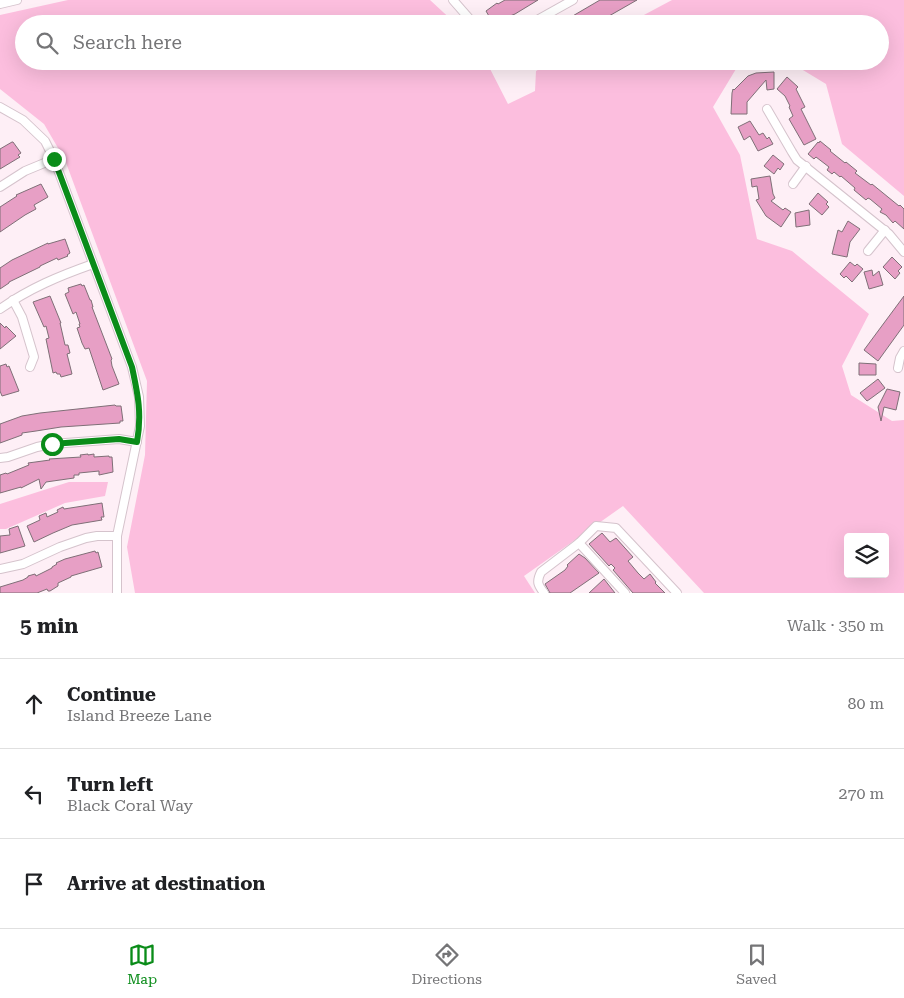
<!DOCTYPE html>
<html lang="en">
<head>
<meta charset="utf-8">
<style>
  body { margin:0; font-family:"Roboto Serif",serif; background:#f2f2f2; color:#202124 }
  .controls { position:absolute; right:15px; bottom:15px; display:grid; overflow:hidden; border-radius:5px; box-shadow:0 5px 20px #0002 }
  .controls button { width:45px; height:45px; display:grid; place-items:center; padding:0; border:0; border-bottom:1px solid #e0e0e0; background:#fff; color:#202124; font:25px sans-serif }
  .stop { position:absolute; width:15px; height:15px; margin:-11px; border:4px solid #0a8c19; border-radius:50%; background:#fff }
  .stop.end { background:#0a8c19; border-color:#fff; box-shadow:0 1px 5px #0008 }
  .list { margin:0; padding:0; list-style:none }
  h2 { display:flex; justify-content:space-between; align-items:center; height:65px; margin:0; padding:0 20px; font-size:21px }
  h2 small { font-size:16px; font-weight:400; color:#757577 }
  .list li { display:grid; grid-template-columns:32px 1fr auto; gap:15px; align-items:center; box-sizing:border-box; height:90px; padding:0 20px; border-top:1px solid #e0e0e0 }
  .list b { display:block; font-size:19px; white-space:nowrap }
  .list p { margin:0; font-size:16px; white-space:nowrap; color:#757577 }
  .list em { font-size:16px; font-style:normal; color:#757577 }
  .icon { flex:none; width:28px; height:28px; fill:none; stroke:currentColor; stroke-width:2; stroke-linecap:round; stroke-linejoin:round }
  .map { position:relative; flex:none; width:904px; height:593px; overflow:hidden }
  .search { position:absolute; background:#fff; box-shadow:0 5px 20px #0002; left:15px; right:15px; top:15px; height:55px; display:flex; align-items:center; gap:12px; box-sizing:border-box; padding:0 18px; border-radius:28px; color:#757577; font-size:19px }
  .sheet { height:335px; background:#fff }
  nav { display:flex; justify-content:space-around; align-items:center; box-sizing:border-box; height:70px; border-top:1px solid #e0e0e0; background:#fff; font-size:14px; color:#757577 }
  nav a { display:grid; justify-items:center; gap:2px }
  nav .on { color:#0a8c19 }
  .map>svg:first-child { display:block }
  .green { fill:#fcbede; fill-rule:evenodd }
  .building { fill:#e79fc5; stroke:#7f6f77 }
  .lines { fill:none; stroke-linecap:round; stroke-linejoin:round }
  .minor-casing { stroke:#d5c3cc; stroke-width:10 }
  .minor { stroke:#fff; stroke-width:8 }
  .route { stroke:#0a8c19; stroke-width:6 }
</style>
</head>
<body>
<div class="map">
<svg width="904" height="593" viewBox="0 0 904 593">
  <rect width="100%" height="100%" fill="#feeff6"/>
  <g class="green">
    <path d="M 68,0 L 430,0 L 456,24 L 24,24 L 24,61 L 486,61 L 508,104 L 535,91 L 536,71 L 554,61 L 766,61 L 739,64 L 713,107 L 740,155 L 757,239 L 792,251 L 869,314 L 842,366 L 851,395 L 892,421 L 904,420 L 904,593 L 704,593 L 623,506 L 524,576 L 535,593 L 135,593 L 127,547 L 145,455 L 147,381 L 65,160 L 44,124 L 0,89 L 0,15 ZM 848,537 L 885,537 L 885,574 L 848,574 Z"/>
    <path d="M 672,0 L 904,0 L 904,196 L 842,144 L 826,84 L 788,61 L 880,61 L 880,24 L 627,24 Z"/>
    <path d="M 69,482 L 108,482 L 105,496 L 65,503 L 6,529 L 0,529 L 0,504 Z"/>
  </g>
  <g class="building">
    <path d="M 505,0 L 538,0 L 515,14 L 510,16 L 498,23 L 497,21 L 493,23 L 486,11 L 497,3 L 498,4 Z"/>
    <path d="M 600,0 L 637,0 L 595,24 L 559,24 Z"/>
    <path d="M 774,72 L 774,89 L 767,90 L 766,80 L 747,102 L 747,114 L 731,114 L 732,93 L 733,89 L 734,90 L 748,76 L 756,73 Z"/>
    <path d="M 787,77 L 798,87 L 796,89 L 805,107 L 801,109 L 816,139 L 804,145 L 789,119 L 793,116 L 789,107 L 790,106 L 785,96 L 777,89 Z"/>
    <path d="M 750,121 L 759,135 L 763,133 L 767,139 L 769,137 L 773,144 L 758,151 L 750,136 L 744,140 L 738,127 Z"/>
    <path d="M 820,141 L 831,150 L 830,151 L 845,163 L 846,162 L 857,171 L 855,173 L 871,185 L 872,184 L 899,206 L 900,205 L 904,209 L 904,229 L 895,221 L 893,223 L 886,215 L 880,212 L 882,209 L 870,199 L 868,198 L 866,200 L 854,190 L 855,188 L 841,176 L 840,177 L 834,172 L 832,174 L 827,170 L 829,167 L 816,157 L 814,159 L 808,154 L 818,142 L 819,143 Z"/>
    <path d="M 12,142 L 13,142 L 21,153 L 18,155 L 20,157 L 0,169 L 0,149 Z"/>
    <path d="M 773,155 L 784,164 L 780,170 L 778,168 L 774,174 L 764,166 Z"/>
    <path d="M 770,176 L 773,194 L 775,198 L 771,201 L 783,210 L 785,208 L 791,212 L 781,227 L 766,216 L 756,200 L 759,199 L 757,186 L 752,187 L 751,179 Z"/>
    <path d="M 41,184 L 48,197 L 34,205 L 36,209 L 25,215 L 0,232 L 0,207 L 17,196 L 16,195 Z"/>
    <path d="M 818,193 L 828,202 L 826,204 L 829,207 L 822,215 L 809,204 Z"/>
    <path d="M 809,210 L 810,225 L 796,227 L 795,213 Z"/>
    <path d="M 848,221 L 860,229 L 850,242 L 847,257 L 832,254 L 838,230 L 842,232 Z"/>
    <path d="M 65,239 L 70,253 L 67,255 L 68,256 L 58,260 L 57,258 L 40,266 L 40,267 L 9,282 L 9,283 L 0,289 L 0,268 L 12,260 L 48,243 L 48,244 Z"/>
    <path d="M 892,257 L 902,267 L 898,271 L 900,273 L 895,279 L 883,267 Z"/>
    <path d="M 850,262 L 855,266 L 857,264 L 863,269 L 852,282 L 846,276 L 844,278 L 840,274 Z"/>
    <path d="M 872,270 L 873,276 L 879,271 L 883,285 L 869,289 L 864,272 Z"/>
    <path d="M 81,284 L 82,286 L 84,285 L 90,300 L 91,300 L 93,307 L 92,307 L 112,359 L 111,360 L 112,366 L 119,384 L 103,390 L 89,348 L 85,349 L 82,343 L 77,328 L 80,327 L 79,324 L 80,324 L 76,312 L 73,314 L 65,294 L 69,292 L 68,288 Z"/>
    <path d="M 50,296 L 61,323 L 60,323 L 65,345 L 68,345 L 70,353 L 67,354 L 72,374 L 61,377 L 60,374 L 57,374 L 56,372 L 53,373 L 46,339 L 49,338 L 46,326 L 44,327 L 33,302 Z"/>
    <path d="M 904,296 L 904,325 L 878,361 L 864,350 Z"/>
    <path d="M 0,323 L 5,328 L 6,326 L 16,336 L 0,349 Z"/>
    <path d="M 859,363 L 876,364 L 876,375 L 859,375 Z"/>
    <path d="M 6,364 L 7,367 L 9,366 L 19,391 L 2,396 L 0,391 L 0,366 Z"/>
    <path d="M 878,379 L 885,388 L 870,399 L 867,401 L 860,393 Z"/>
    <path d="M 887,389 L 900,392 L 896,410 L 884,407 L 881,421 L 878,407 Z"/>
    <path d="M 115,405 L 116,406 L 121,406 L 123,421 L 120,421 L 120,423 L 61,427 L 36,431 L 22,433 L 22,435 L 0,443 L 0,424 L 22,416 L 40,413 Z"/>
    <path d="M 88,454 L 88,455 L 94,454 L 94,457 L 109,456 L 109,457 L 112,457 L 113,472 L 99,475 L 99,471 L 79,473 L 79,475 L 74,475 L 74,478 L 46,482 L 41,489 L 39,479 L 21,488 L 21,487 L 0,493 L 0,475 L 6,473 L 7,474 L 29,465 L 28,463 L 50,460 L 49,459 L 81,457 L 80,455 Z"/>
    <path d="M 102,503 L 104,517 L 101,517 L 102,520 L 72,525 L 53,533 L 34,542 L 27,526 L 40,520 L 39,516 L 46,513 L 47,517 L 58,512 L 57,510 L 63,507 L 64,509 Z"/>
    <path d="M 18,526 L 25,546 L 0,553 L 0,536 L 10,535 L 9,529 Z"/>
    <path d="M 602,533 L 610,542 L 616,538 L 633,557 L 628,561 L 638,573 L 644,579 L 650,574 L 656,582 L 655,583 L 665,593 L 633,593 L 613,570 L 615,568 L 611,564 L 609,566 L 589,544 Z"/>
    <path d="M 95,551 L 96,553 L 98,552 L 102,567 L 71,576 L 71,577 L 58,583 L 58,586 L 50,591 L 48,591 L 47,589 L 37,593 L 0,593 L 0,587 L 23,580 L 28,577 L 28,576 L 35,574 L 36,576 L 52,568 L 52,567 L 57,564 L 56,563 L 65,559 Z"/>
    <path d="M 579,554 L 585,558 L 599,573 L 570,593 L 550,593 L 545,584 L 565,570 L 568,566 L 567,565 Z"/>
    <path d="M 604,579 L 615,593 L 589,593 Z"/>
  </g>
  <g class="lines">
    <defs>
      <g id="minor">
        <path d="M 453,0 L 474,24"/>
        <path d="M 0,4 L 17,0"/>
        <path d="M 530,24 L 573,0"/>
        <path d="M 0,107 L 23,120 L 45,141 L 54,159 L 132,367 L 139,397 L 140,426 L 117,536 L 117,593"/>
        <path d="M 767,109 L 792,152 L 797,160 L 889,234 L 904,252"/>
        <path d="M 793,184 L 806,166"/>
        <path d="M 0,187 L 25,171 L 54,159"/>
        <path d="M 868,251 L 885,230"/>
        <path d="M 13,300 L 22,317 L 34,357 L 30,367"/>
        <path d="M 0,309 C 30,288 59,276 93,264"/>
        <path d="M 898,368 L 900,358 L 904,351"/>
        <path d="M 0,458 L 8,457 L 37,447 L 52,444 L 119,439 L 137,442"/>
        <path d="M 579,543 L 625,593"/>
        <path d="M 0,569 L 23,564 L 60,547 L 86,538 L 97,536 L 117,536"/>
        <path d="M 544,593 C 538,585 536,582 541,572 L 579,543 L 596,526 L 616,528 L 677,593"/>
      </g>
    </defs>
    <use href="#minor" class="minor-casing"/>
    <use href="#minor" class="minor"/>
  </g>
  <g class="lines">
    <path class="route" d="M 52,444 L 119,439 L 137,442 C 142,414 138,395 132,367 L 54,159"/>
  </g>
</svg>
<div class="controls">
<button><svg class="icon" aria-label="layers" viewBox="0 0 24 24"><path d="M12 4l9 5-9 5-9-5zM3 14l9 5 9-5"/></svg></button>
</div>
<div class="stop" style="left:52px;top:444px"></div>
<div class="stop end" style="left:54px;top:159px"></div>
<div class="search"><svg class="icon" aria-label="search" viewBox="0 0 24 24"><circle cx="10" cy="10" r="6"/><path d="M15 15l6 6"/></svg>Search here</div>
</div>
<section class="sheet">
<h2>5 min<small>Walk · 350 m</small></h2>
<ul class="list">
<li><svg class="icon" aria-label="ahead" viewBox="0 0 24 24"><path d="M12 20V5M6 11l6-6 6 6"/></svg><div><b>Continue</b><p>Island Breeze Lane</p></div><em>80 m</em></li>
<li><svg class="icon" aria-label="left" viewBox="0 0 24 24"><path d="M17 20v-9H6M10 6l-5 5 5 5"/></svg><div><b>Turn left</b><p>Black Coral Way</p></div><em>270 m</em></li>
<li><svg class="icon" aria-label="arrive" viewBox="0 0 24 24"><path d="M6 21V4h12l-3 4 3 4H6"/></svg><div><b>Arrive at destination</b></div></li>
</ul>
</section>
<nav>
<a class="on"><svg class="icon" aria-label="map" viewBox="0 0 24 24"><path d="M3 6l6-2 6 2 6-2v14l-6 2-6-2-6 2zM9 4v14M15 6v14"/></svg>Map</a>
<a><svg class="icon" aria-label="directions" viewBox="0 0 24 24"><path d="M12 3l9 9-9 9-9-9zM9 14v-3h6M13 9l2 2-2 2"/></svg>Directions</a>
<a><svg class="icon" aria-label="saved" viewBox="0 0 24 24"><path d="M7 4h10v16l-5-4-5 4z"/></svg>Saved</a>
</nav>
</body>
</html>
